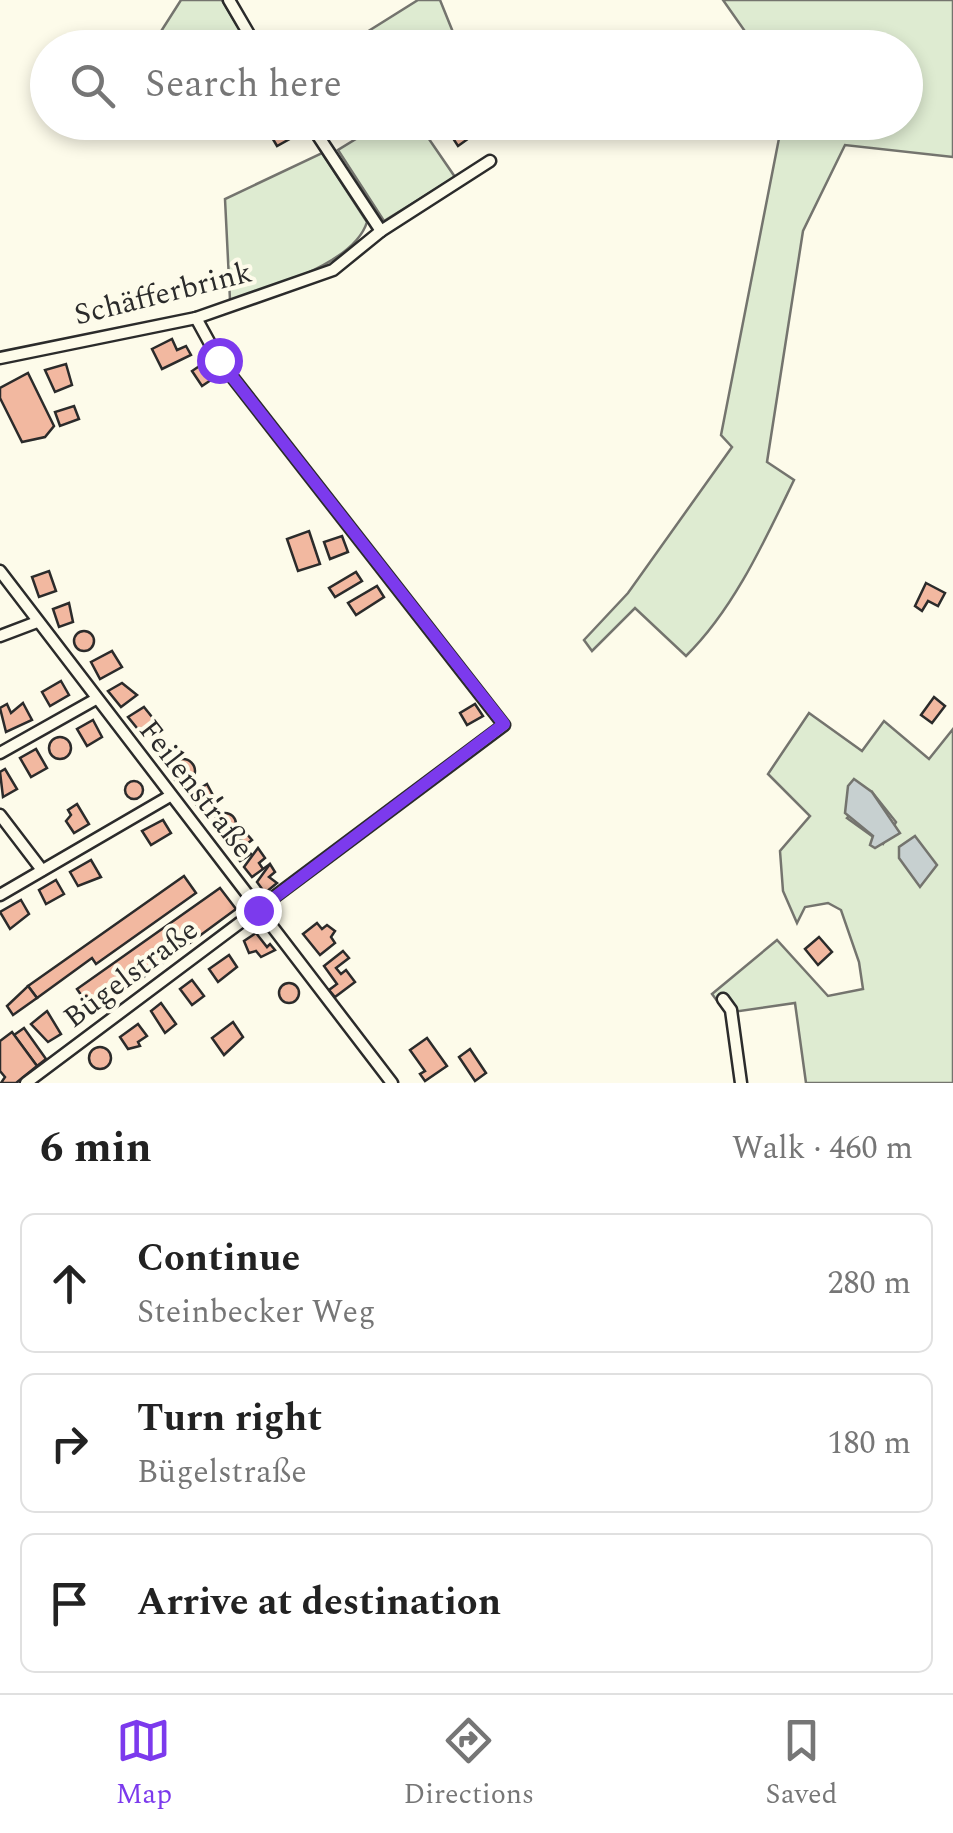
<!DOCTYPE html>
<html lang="en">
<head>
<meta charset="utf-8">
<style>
  body { margin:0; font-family:Spectral,serif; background:#f2f2f2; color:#222 }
  .stop { position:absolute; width:30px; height:30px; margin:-22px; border:8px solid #7c3aed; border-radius:50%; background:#fff }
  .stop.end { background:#7c3aed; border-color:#fff; box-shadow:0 2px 10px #0008 }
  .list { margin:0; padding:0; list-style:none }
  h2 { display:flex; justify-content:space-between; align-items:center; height:130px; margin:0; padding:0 40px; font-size:42px }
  h2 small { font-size:32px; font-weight:400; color:#767676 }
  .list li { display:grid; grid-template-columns:65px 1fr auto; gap:30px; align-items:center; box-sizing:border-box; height:140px; margin:0 20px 20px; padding:0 20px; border:2px solid #e0e0e0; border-radius:15px }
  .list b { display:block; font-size:38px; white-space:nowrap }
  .list p { margin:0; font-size:32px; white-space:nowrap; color:#767676 }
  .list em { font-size:32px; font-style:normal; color:#767676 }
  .icon { flex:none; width:55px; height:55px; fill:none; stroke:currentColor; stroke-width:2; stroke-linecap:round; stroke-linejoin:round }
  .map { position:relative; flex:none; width:953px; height:1083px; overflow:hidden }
  .search { position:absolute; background:#fff; box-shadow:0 5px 15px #0003; left:30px; right:30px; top:30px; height:110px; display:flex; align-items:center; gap:25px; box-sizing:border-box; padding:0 35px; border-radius:55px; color:#767676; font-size:38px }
  .sheet { height:610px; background:#fff }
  nav { display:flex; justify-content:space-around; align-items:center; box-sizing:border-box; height:140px; border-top:2px solid #e0e0e0; background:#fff; font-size:28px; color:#767676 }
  nav a { display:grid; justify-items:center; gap:5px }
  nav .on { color:#7c3aed }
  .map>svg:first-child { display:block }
  .green { fill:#deebd1; stroke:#74746e; stroke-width:2.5; fill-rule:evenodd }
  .water { fill:#c7d0d0; stroke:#74746e; stroke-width:2.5 }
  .building { fill:#f2b8a0; stroke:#2b2b2b; stroke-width:2.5 }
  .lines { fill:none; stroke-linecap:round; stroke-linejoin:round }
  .minor-casing { stroke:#2b2b2b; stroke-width:15 }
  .minor { stroke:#fdfbea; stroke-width:10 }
  .route { stroke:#7c3aed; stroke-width:12 }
  .labels { text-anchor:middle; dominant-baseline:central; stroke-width:8; stroke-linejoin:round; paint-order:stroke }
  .street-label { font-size:30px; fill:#2b2b2b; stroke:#fdfbea }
</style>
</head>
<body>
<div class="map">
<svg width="953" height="1083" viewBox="0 0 953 1083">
  <rect width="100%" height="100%" fill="#fdfbea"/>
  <g class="green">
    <path d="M 181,0 L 222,0 L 250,47 L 151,47 Z"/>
    <path d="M 418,0 L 440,0 L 459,47 L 343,47 Z"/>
    <path d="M 723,0 L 953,0 L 953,157 L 845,145 L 803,231 L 767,462 L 794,480 C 765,540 734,609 686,656 L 635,608 L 592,651 L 584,640 L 628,593 L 732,447 L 721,435 L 782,123 L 906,122 L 906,48 L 756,47 Z"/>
    <path d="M 382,123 L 418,123 L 455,177 L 384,221 L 338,150 Z"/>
    <path d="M 322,153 L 367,222 C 354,264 270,289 230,300 L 225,199 Z"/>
    <path d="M 809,713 L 862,751 L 884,721 L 929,759 L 953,729 L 953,1083 L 806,1083 L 795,1003 L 726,1013 L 712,994 L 777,940 L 828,996 L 863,989 L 859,962 L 841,910 L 828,903 L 805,907 L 797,923 L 783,891 L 780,851 L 810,816 L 768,774 ZM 872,792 L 896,822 L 883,844 L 847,818 Z"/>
  </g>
  <g class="water">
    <path d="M 854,779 L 872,792 L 900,833 L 875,848 L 870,845 L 873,836 L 845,813 L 848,786 Z"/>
    <path d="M 915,836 L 937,865 L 920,887 L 899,858 L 899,847 Z"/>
  </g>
  <g class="building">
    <path d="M 277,122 L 287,122 L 295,136 L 277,146 L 267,129 Z"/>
    <path d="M 450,122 L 463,122 L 472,136 L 458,146 L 445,126 Z"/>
    <path d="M 172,339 L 177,350 L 186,346 L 191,355 L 162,369 L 152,349 Z"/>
    <path d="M 204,363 L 214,378 L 202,386 L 192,371 Z"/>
    <path d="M 66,364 L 72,385 L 55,392 L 45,370 Z"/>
    <path d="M 28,373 L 54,426 L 45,437 L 22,442 L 0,398 L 0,388 Z"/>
    <path d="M 74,406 L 79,419 L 60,426 L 55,412 Z"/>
    <path d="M 309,531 L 320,564 L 298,571 L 287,539 Z"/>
    <path d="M 342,536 L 348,552 L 330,559 L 324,542 Z"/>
    <path d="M 49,571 L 56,591 L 39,597 L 32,577 Z"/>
    <path d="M 356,572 L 362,581 L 335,597 L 329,588 Z"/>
    <path d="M 926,583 L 945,593 L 938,606 L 928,601 L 922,611 L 915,606 Z"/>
    <path d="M 377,586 L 384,597 L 356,615 L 348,603 Z"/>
    <path d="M 69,603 L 73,622 L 59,627 L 53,609 Z"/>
    <circle cx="84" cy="641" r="10"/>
    <path d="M 112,651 L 122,667 L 100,679 L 91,662 Z"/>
    <path d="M 61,681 L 69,695 L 50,706 L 42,692 Z"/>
    <path d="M 122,683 L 137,695 L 121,707 L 108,691 Z"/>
    <path d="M 934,697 L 945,706 L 932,723 L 921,715 Z"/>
    <path d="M 23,703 L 32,720 L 6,732 L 0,708 L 7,704 L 11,713 Z"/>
    <path d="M 475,704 L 483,716 L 467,725 L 460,713 Z"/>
    <path d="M 144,707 L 156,722 L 141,733 L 128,717 Z"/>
    <path d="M 93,720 L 102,737 L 87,746 L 77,729 Z"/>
    <circle cx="60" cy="748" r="11"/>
    <path d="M 36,749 L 47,768 L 31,777 L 20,758 Z"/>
    <circle cx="183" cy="771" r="12"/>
    <path d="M 5,769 L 17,789 L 3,797 L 0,772 Z"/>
    <circle cx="134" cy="790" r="9"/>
    <path d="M 207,784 L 216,801 L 223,797 L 211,806 L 207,802 L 199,808 L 189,795 Z"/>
    <path d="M 77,804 L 89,824 L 74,833 L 66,821 L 71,815 L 68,810 Z"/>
    <circle cx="225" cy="824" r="11"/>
    <path d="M 163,820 L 171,833 L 151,845 L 142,831 Z"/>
    <path d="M 246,833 L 252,840 L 244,846 L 251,854 L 240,861 L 232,851 Z"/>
    <path d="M 258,848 L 265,858 L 259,863 L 263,869 L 270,864 L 252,877 L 244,867 Z"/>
    <path d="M 91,860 L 101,877 L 78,886 L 70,872 Z"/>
    <path d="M 270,864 L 275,872 L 269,877 L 277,883 L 265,893 L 257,882 Z"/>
    <path d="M 184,876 L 196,893 L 96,964 L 92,958 L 37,998 L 28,986 Z"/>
    <path d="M 56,880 L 64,894 L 46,904 L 39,890 Z"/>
    <path d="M 220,888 L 236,909 L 107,1004 L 101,996 L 88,1005 L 77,989 Z"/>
    <path d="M 21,900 L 29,914 L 10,929 L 0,912 Z"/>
    <path d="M 317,923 L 322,929 L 327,925 L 335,931 L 331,937 L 335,943 L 320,955 L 303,934 Z"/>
    <path d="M 256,933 L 267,947 L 270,944 L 275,950 L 261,957 L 256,951 L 249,953 L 244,941 Z"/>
    <path d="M 819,937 L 832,952 L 818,965 L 805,949 Z"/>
    <path d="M 343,951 L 349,958 L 336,968 L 341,974 L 346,970 L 355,982 L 335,997 L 329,990 L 337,984 L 324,966 Z"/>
    <path d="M 229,955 L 237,967 L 218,982 L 209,969 Z"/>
    <path d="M 192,980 L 204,996 L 192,1005 L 180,989 Z"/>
    <circle cx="289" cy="993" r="10"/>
    <path d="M 28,986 L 37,998 L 13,1015 L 7,1006 Z"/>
    <path d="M 161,1003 L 176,1024 L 165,1033 L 151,1011 Z"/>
    <path d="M 47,1011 L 61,1034 L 48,1042 L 31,1024 Z"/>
    <path d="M 233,1022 L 243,1037 L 224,1055 L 212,1038 Z"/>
    <path d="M 138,1024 L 147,1036 L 138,1042 L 140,1046 L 128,1049 L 120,1037 Z"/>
    <path d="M 24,1028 L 46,1059 L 37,1066 L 14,1035 Z"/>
    <path d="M 12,1032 L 37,1066 L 16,1083 L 1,1083 L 5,1077 L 0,1071 L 0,1041 Z"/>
    <path d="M 427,1038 L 447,1066 L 425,1081 L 420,1074 L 425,1071 L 410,1050 Z"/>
    <circle cx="100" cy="1058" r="11"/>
    <path d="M 470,1049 L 486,1073 L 475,1081 L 459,1057 Z"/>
  </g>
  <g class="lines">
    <defs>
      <g id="minor">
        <path d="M 229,0 L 257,48"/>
        <path d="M 309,122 L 381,231"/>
        <path d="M 0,358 L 196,318 L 333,270 L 381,231 L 490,161"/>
        <path d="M 0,571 L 392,1083"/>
        <path d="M 0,636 L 37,622"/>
        <path d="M 0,753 L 96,699"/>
        <path d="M 0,815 L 42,870"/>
        <path d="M 0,895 L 170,796"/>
        <path d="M 723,999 L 731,1010 L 741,1083"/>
        <path d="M 26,1083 L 504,725 L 219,360 L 196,318"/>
      </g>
    </defs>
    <use href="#minor" class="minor-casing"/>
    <use href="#minor" class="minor"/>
  </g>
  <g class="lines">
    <path class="route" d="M 219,360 L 504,724 L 258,910"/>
  </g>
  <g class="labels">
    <g class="street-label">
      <text transform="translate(163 294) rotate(-14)">Schäfferbrink</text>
      <text transform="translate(196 789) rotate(52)">Feilenstraße</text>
      <text transform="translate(131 974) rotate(-37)">Bügelstraße</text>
    </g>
  </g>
</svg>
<div class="stop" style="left:219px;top:360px"></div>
<div class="stop end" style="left:258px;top:910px"></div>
<div class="search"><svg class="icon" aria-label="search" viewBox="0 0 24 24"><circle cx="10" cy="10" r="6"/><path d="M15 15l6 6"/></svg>Search here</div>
</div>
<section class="sheet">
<h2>6 min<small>Walk · 460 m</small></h2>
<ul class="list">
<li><svg class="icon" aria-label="ahead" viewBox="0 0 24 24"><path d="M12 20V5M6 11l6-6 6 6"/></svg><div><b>Continue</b><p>Steinbecker Weg</p></div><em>280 m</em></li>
<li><svg class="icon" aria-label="right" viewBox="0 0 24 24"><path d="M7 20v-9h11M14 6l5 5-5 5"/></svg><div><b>Turn right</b><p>Bügelstraße</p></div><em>180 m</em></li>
<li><svg class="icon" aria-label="arrive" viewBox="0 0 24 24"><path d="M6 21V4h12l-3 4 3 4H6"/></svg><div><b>Arrive at destination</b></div></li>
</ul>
</section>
<nav>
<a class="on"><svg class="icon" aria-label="map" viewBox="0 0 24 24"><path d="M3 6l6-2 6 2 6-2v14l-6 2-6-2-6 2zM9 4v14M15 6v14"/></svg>Map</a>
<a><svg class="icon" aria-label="directions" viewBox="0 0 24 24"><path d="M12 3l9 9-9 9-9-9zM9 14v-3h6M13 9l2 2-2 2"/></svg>Directions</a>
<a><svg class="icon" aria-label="saved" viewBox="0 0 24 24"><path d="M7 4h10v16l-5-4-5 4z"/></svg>Saved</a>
</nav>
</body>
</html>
